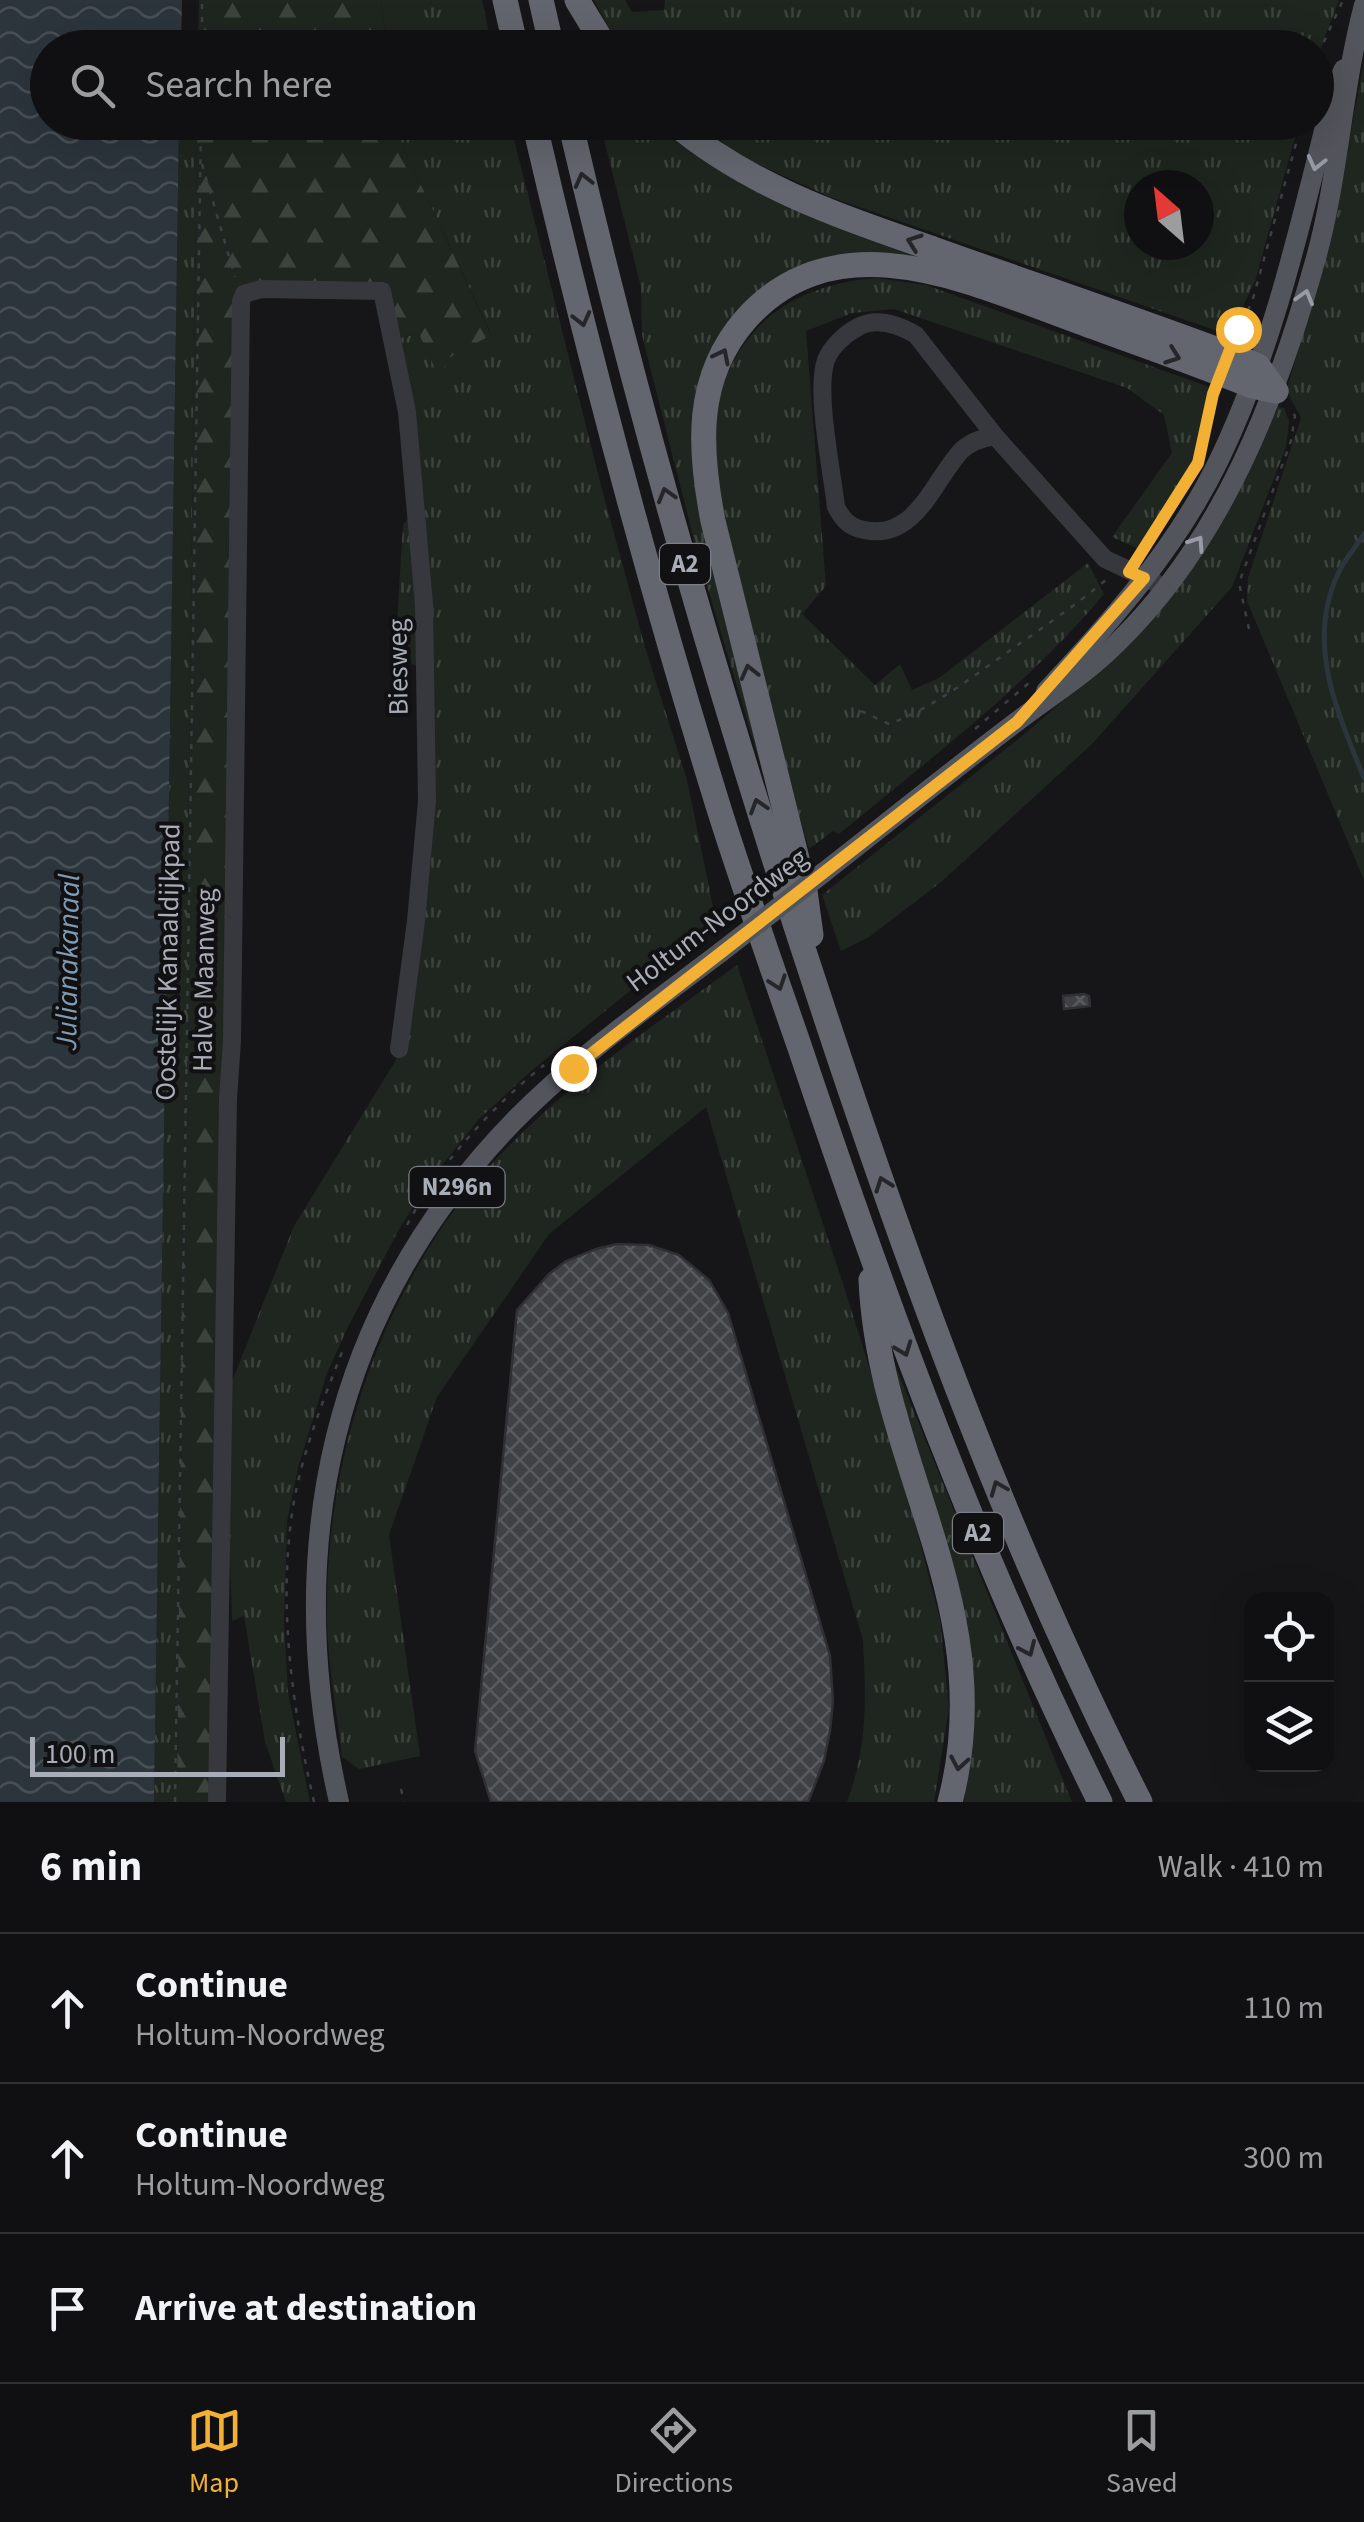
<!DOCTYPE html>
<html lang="en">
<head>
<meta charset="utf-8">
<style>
  body { margin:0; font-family:"Source Sans 3",sans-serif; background:#19191b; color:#f1f3f6 }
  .controls { position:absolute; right:30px; bottom:30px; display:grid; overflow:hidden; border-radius:20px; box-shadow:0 10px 40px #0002 }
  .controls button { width:90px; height:90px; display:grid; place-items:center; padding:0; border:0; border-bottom:2px solid #303032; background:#101012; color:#f1f3f6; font:50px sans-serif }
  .compass { position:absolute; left:1124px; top:170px; width:90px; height:90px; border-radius:50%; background:#101012; box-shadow:0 10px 40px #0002; rotate:332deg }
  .scale { position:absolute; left:30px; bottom:25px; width:255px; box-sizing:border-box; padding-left:10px; border:5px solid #a8adb8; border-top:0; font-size:28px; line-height:35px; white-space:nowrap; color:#a8adb8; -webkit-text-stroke:8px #111113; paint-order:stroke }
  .stop { position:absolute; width:30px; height:30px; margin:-22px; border:8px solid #f2b134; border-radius:50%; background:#fff }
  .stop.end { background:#f2b134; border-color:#fff; box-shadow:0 2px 10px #0008 }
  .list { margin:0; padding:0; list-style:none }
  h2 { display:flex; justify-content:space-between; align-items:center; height:130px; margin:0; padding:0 40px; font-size:42px }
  h2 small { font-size:32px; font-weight:400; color:#9c9d9f }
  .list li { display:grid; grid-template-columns:65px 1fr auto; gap:30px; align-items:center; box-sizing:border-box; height:150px; padding:0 40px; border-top:2px solid #303032 }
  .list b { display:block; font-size:38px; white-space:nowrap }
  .list p { margin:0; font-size:32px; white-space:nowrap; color:#9c9d9f }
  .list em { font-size:32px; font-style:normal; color:#9c9d9f }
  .icon { flex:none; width:55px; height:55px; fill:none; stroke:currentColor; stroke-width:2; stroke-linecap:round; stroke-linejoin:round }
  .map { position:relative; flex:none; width:1364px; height:1802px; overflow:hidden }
  .search { position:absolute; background:#101012; box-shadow:0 10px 40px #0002; left:30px; right:30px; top:30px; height:110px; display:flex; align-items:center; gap:25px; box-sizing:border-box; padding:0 35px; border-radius:55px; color:#9c9d9f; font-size:38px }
  .sheet { height:580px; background:#101012 }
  nav { display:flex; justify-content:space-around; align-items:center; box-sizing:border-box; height:140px; border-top:2px solid #303032; background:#101012; font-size:28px; color:#9c9d9f }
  nav a { display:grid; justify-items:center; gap:5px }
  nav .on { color:#f2b134 }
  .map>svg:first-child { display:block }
  .grass { fill:url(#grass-tufts); fill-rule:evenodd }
  .forest { fill:url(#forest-firs) }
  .water { fill:url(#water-waves) }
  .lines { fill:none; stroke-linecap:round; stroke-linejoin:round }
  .stream { stroke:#2c353c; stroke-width:5 }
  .building { fill:url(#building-cross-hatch); stroke:#303034; stroke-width:2.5 }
  .path { stroke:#3d3f44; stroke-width:2.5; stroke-dasharray:5 8; stroke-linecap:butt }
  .minor { stroke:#37383d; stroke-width:18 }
  .major { stroke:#53555c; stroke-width:20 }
  .highway { stroke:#63666e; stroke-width:25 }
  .major-bridge { stroke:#53555c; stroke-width:20 }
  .oneway { stroke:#979ba6 }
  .oneway2 { stroke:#26262a }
  .route { stroke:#f2b134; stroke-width:12 }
  .labels { text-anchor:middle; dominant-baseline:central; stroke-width:8; stroke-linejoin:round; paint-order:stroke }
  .shield { fill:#111113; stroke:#7b7e86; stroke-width:2.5 }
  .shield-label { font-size:25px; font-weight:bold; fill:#a8adb8 }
  .street-label { font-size:28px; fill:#a8adb8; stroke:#111113 }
  .water-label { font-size:30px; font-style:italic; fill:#7f9bb3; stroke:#111113 }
</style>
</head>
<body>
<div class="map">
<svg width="1364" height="1802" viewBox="0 0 1364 1802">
  <defs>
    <pattern id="grass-tufts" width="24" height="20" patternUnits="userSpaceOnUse" patternTransform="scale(2.5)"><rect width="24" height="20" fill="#1e261f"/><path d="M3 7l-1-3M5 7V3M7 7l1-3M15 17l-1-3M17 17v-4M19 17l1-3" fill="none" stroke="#3c433d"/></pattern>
    <pattern id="forest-firs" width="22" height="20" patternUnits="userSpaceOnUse" patternTransform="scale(2.5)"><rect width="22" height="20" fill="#1e261f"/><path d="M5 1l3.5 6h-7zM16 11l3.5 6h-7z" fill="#3c433d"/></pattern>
    <pattern id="water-waves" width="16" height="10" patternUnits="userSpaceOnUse" patternTransform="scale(2.5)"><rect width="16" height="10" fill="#2c353c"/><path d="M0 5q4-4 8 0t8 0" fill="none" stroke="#485056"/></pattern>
    <pattern id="building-cross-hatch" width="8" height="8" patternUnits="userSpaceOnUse" patternTransform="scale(2.5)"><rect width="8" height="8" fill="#404145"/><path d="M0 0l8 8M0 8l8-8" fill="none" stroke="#595a5e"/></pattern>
  </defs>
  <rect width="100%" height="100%" fill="#161618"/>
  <g class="grass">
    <path d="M 381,0 L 482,0 L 492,47 L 387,47 Z"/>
    <path d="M 594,0 L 625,0 L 632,12 L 664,10 L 665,0 L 1339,0 L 1317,58 L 1316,48 L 625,47 L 608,27 Z"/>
    <path d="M 1364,61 L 1364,880 L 1247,601 L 1248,578 L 1301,418 L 1288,393 L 1288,385 L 1330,241 Z"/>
    <path d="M 197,122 L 188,848 L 189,1013 L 183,1182 L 177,1802 L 154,1802 L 179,123 Z"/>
    <path d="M 397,123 L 510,123 L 600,482 L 645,647 L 687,780 L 716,921 L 531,1071 L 478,1120 L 428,1183 L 398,1231 L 347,1329 L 327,1373 L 298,1468 L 287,1521 L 284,1621 L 288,1692 L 310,1802 L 286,1802 L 265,1742 L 244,1616 L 232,1621 L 225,1399 L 294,1226 L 396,1060 L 423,823 L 419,667 L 395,656 L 403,525 L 414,511 L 389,340 L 419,334 L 441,380 L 447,359 L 491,334 L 399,138 Z"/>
    <path d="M 600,123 L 665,123 L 965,276 L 804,271 L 700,390 L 765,773 L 763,774 L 697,552 L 642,335 L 641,287 Z"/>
    <path d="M 698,123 L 1299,123 L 1255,281 L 1229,335 L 830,197 L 740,156 ZM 1139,185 L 1199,185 L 1199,245 L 1139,245 Z"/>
    <path d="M 875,278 L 926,285 L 1209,387 L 1192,468 L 1139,549 L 1112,537 L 1172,453 L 1164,415 L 1127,388 L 894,309 L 852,313 L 806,331 L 826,586 L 802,614 L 875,685 L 900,664 L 912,690 L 939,678 L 1088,563 L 1104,594 C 1027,686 931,758 839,834 L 833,831 L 809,849 C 790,784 770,718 751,653 C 743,624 732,594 726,565 C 721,538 721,509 719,482 C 716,450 712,414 723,384 C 751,313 803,285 875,278 Z"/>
    <path d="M 1278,407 L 1284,408 L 1289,421 L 1286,447 L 1232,587 L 1092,744 L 941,882 L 869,937 L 841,951 L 822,895 L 1027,732 L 1125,647 L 1241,485 Z"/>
    <path d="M 737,965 L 843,1284 L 899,1462 L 940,1619 L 949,1708 L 934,1802 L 847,1802 C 868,1745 866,1700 863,1640 L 706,1107 L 549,1234 L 437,1397 L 389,1535 L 420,1756 L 359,1769 L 342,1757 C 337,1712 328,1666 327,1621 C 324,1453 385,1277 500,1155 C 570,1081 656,1024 737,965 Z"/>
    <path d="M 885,1340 L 1072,1802 L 964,1802 L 974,1722 L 970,1660 L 927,1483 Z"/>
  </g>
  <g class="forest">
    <path d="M 199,0 L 381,0 L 387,47 L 198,47 Z"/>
    <path d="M 197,123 L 397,123 L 399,138 L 491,335 L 447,359 L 441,381 L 419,334 L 389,340 L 372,291 L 240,293 L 213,1802 L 177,1802 L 183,1182 L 189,1013 L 188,848 Z"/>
  </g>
  <path class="water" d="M 0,0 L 182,0 L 181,47 L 48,48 L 48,122 L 179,123 L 154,1802 L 0,1802 Z"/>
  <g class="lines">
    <path class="stream" d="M 1364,534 C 1356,547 1344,560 1338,574 C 1305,644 1338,713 1364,778"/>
  </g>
  <g class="building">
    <path d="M 1084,994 L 1089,996 L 1090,1006 L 1064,1009 L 1063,996 Z"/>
    <path d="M 617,1244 L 649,1245 L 679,1255 L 709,1280 L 728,1313 L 830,1656 L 833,1701 L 830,1731 L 824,1761 L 808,1802 L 491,1802 L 475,1751 L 517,1310 L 549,1274 L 566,1261 L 596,1249 Z"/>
  </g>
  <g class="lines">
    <g class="path">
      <path d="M 202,48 L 202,0"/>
      <path d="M 1316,67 L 1322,46 L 1343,0"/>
      <path d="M 202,164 L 235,277"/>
      <path d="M 1236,334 L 1252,302 L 1302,122"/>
      <path d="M 1201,453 L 1214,393"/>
      <path d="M 1249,629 L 1239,583 L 1291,441 L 1295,416 L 1291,408"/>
      <path d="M 861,711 L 889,724 C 932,708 968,680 1005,654 C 1039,630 1075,606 1107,579"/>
      <path d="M 975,729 L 1030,682"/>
      <path d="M 407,1225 C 439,1164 491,1108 544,1065"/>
      <path d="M 401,1789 L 404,1802"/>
      <path d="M 175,1802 L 201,122"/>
      <path d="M 314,1802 C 293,1710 279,1615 291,1521 C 298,1463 321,1406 342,1352"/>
    </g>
    <g class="minor">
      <path d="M 995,436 C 982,438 969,442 960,452 C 933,482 915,541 864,530 C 849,527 843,520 836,507 C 832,471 815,391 826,360 C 831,347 845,334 858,327 C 877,317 899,325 916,335 L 995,436 L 1105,559 L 1156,583"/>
      <path d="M 217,1802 L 228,1099 L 232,1041 L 241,301 L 244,294 L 261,289 L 382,291 L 407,412 L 424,604 L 427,801 L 416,921 L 399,1049"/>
    </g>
    <g class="major">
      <path d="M 1046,691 C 1111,622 1177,547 1219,460 C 1275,344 1302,216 1334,91 L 1344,69"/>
      <path d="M 823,873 C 887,823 950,772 1015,723 C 1049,697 1085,675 1116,644 C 1223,540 1277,398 1316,258 C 1339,175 1342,88 1364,5"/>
      <path d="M 339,1802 C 281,1548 330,1310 515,1120 C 577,1057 651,1005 721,952"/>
    </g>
    <g class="highway">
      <path d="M 505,0 L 516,48"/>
      <path d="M 541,0 L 552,48"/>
      <path d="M 577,0 L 606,48"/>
      <path d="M 534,122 C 588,354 649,584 720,812 C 745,891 773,970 800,1048 C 886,1305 979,1559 1100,1802"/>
      <path d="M 570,122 C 641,427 729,727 828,1024 C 916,1289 1013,1553 1140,1802"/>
      <path d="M 673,122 C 751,188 845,218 939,251 C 1037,286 1136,319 1234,356 L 1258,366 L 1276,391"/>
      <path d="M 811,935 L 805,891 L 713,521 C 699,449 694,378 746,319 C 838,216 974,284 1080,322 C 1137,343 1195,363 1252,386 L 1276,391"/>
      <path d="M 871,1280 C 879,1465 1001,1607 950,1802"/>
    </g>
    <path class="major-bridge" d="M 721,952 L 823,873"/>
  </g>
  <defs><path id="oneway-chevron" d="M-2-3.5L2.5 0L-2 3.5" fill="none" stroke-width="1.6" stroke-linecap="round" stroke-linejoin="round" transform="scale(2.5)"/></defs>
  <g class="oneway">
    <use href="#oneway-chevron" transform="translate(1316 163) rotate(104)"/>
    <use href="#oneway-chevron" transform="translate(1305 297) rotate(-74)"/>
    <use href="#oneway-chevron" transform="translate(1197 543) rotate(-56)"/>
  </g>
  <g class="oneway2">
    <use href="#oneway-chevron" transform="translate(583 180) rotate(-104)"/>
    <use href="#oneway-chevron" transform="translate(914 242) rotate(-160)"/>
    <use href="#oneway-chevron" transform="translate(582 319) rotate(76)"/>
    <use href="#oneway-chevron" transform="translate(722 356) rotate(-63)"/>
    <use href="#oneway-chevron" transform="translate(1173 356) rotate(20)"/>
    <use href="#oneway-chevron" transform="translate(666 495) rotate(-106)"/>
    <use href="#oneway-chevron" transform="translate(749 672) rotate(-104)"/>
    <use href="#oneway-chevron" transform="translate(758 806) rotate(-107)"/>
    <use href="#oneway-chevron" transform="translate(778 983) rotate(71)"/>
    <use href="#oneway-chevron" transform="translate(883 1184) rotate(-110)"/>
    <use href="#oneway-chevron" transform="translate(904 1349) rotate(69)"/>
    <use href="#oneway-chevron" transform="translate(998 1488) rotate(-112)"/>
    <use href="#oneway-chevron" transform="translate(1028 1649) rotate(66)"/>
    <use href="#oneway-chevron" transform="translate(959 1763) rotate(100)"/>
  </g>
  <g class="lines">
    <path class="route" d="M 573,1068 L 1017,722 L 1144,578 L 1129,572 L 1198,463 L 1213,394 L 1238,329"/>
  </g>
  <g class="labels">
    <g class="shield">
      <rect x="660" y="544" width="50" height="40" rx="8"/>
      <rect x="409.5" y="1167" width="95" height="40" rx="8"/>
      <rect x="953" y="1513" width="50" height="40" rx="8"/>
    </g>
    <g class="shield-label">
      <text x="685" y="564">A2</text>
      <text x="457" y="1187">N296n</text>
      <text x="978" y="1533">A2</text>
    </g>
    <g class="street-label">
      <text transform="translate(398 667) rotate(-91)">Biesweg</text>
      <text transform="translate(717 920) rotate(-37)">Holtum-Noordweg</text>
      <text transform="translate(168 962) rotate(-89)">Oostelijk Kanaaldijkpad</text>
      <text transform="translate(204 980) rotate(-89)">Halve Maanweg</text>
    </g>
    <g class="water-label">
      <text transform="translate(68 962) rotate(-89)">Julianakanaal</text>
    </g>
  </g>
</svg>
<div class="controls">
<button><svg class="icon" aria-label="locate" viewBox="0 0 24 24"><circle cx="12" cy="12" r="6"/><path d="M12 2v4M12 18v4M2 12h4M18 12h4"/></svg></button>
<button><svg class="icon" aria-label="layers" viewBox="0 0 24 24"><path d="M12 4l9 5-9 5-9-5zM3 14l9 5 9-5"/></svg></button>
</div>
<svg class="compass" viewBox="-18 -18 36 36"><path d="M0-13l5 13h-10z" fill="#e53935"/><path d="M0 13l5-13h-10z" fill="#9c9d9f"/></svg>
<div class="scale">100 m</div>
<div class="stop" style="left:1238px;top:329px"></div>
<div class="stop end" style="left:573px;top:1068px"></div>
<div class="search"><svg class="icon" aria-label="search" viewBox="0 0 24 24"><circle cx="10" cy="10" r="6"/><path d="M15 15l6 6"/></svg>Search here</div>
</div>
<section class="sheet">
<h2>6 min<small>Walk · 410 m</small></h2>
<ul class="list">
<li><svg class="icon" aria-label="ahead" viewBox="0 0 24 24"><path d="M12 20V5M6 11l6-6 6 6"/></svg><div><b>Continue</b><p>Holtum-Noordweg</p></div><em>110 m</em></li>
<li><svg class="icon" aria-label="ahead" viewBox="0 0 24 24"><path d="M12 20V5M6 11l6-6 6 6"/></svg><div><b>Continue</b><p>Holtum-Noordweg</p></div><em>300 m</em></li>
<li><svg class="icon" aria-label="arrive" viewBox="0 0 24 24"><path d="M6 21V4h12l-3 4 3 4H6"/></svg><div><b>Arrive at destination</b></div></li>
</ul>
</section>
<nav>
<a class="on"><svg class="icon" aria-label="map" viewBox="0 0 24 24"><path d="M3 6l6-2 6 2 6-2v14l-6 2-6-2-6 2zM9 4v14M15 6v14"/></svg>Map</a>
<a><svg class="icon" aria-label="directions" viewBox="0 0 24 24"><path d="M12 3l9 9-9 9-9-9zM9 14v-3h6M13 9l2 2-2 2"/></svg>Directions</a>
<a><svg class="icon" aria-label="saved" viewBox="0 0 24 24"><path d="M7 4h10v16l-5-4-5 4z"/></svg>Saved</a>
</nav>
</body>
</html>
